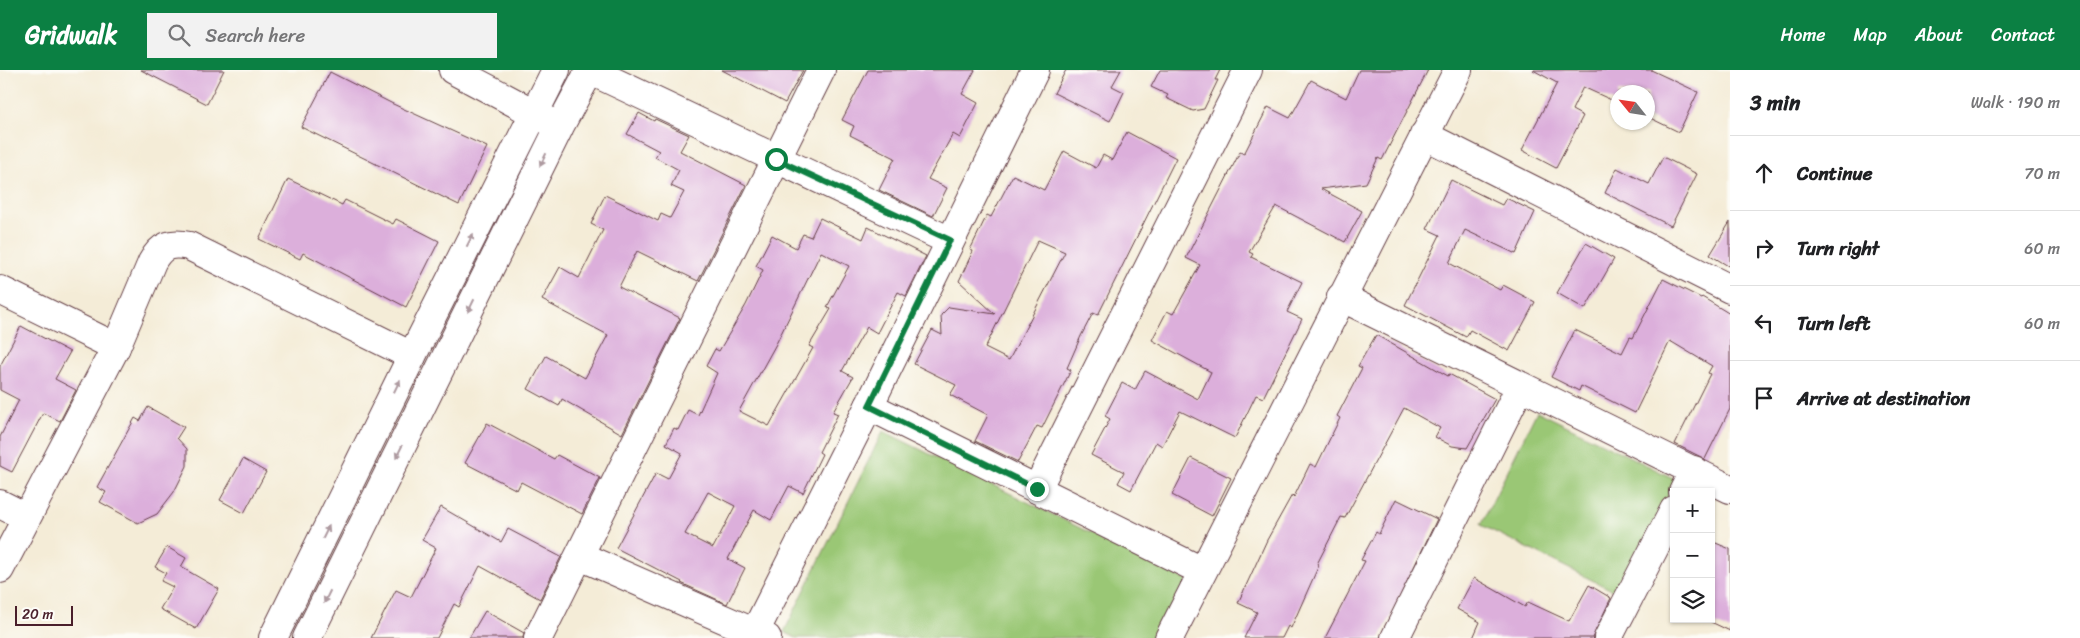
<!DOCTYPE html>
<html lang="en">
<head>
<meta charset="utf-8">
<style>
  body { margin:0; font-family:Sriracha,sans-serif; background:#f2f2f2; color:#202124 }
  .controls { position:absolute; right:15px; bottom:15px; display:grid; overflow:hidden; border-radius:0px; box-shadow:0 1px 4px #0004 }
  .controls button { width:45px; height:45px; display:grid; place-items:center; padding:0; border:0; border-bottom:1px solid #e0e0e0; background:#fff; color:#202124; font:25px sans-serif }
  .compass { position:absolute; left:1610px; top:15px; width:45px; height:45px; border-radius:50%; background:#fff; box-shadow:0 1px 4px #0004; rotate:300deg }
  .scale { position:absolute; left:15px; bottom:12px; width:58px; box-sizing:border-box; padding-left:5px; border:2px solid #4a1f2b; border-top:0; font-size:14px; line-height:18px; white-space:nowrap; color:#4a1f2b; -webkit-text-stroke:4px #fdfcf7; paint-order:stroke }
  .stop { position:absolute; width:15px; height:15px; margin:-11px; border:4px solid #0b8043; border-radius:50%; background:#fff }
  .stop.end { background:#0b8043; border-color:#fff; box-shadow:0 1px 5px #0008 }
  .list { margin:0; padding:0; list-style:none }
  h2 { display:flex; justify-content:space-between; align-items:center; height:65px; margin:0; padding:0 20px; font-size:21px }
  h2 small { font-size:16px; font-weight:400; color:#757577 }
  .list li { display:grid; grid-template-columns:32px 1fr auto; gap:15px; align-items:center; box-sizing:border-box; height:75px; padding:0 20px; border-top:1px solid #e0e0e0 }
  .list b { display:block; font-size:19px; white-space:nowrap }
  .list em { font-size:16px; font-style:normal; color:#757577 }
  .icon { flex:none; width:28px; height:28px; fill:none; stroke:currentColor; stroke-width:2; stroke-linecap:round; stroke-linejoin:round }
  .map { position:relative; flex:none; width:1730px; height:568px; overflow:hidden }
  header { display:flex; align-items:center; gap:30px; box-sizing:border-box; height:70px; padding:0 25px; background:#0b8043; color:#fff }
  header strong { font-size:24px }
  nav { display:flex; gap:28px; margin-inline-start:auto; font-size:18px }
  .search { width:350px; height:45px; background:#f2f2f2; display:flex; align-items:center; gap:12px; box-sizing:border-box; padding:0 18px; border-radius:0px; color:#757577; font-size:19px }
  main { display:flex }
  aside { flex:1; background:#fff }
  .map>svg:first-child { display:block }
  .green { fill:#9ac775; stroke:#727350 }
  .building { fill:#dcafdb; fill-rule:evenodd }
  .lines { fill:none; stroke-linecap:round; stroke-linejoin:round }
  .minor-casing { stroke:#643e45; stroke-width:30 }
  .minor { stroke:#fff; stroke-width:28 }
  .oneway { fill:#ae9aa0 }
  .route { stroke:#0b8043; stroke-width:6 }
</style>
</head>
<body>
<header>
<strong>Gridwalk</strong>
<div class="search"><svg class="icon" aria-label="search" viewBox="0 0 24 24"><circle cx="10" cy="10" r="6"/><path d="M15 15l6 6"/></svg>Search here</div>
<nav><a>Home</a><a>Map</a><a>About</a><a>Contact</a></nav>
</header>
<main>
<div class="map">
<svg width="1730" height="568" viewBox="0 0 1730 568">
  <rect width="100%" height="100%" fill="#fdfcf7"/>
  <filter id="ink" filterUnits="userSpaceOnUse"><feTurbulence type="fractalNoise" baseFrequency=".02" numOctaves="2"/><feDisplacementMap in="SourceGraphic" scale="10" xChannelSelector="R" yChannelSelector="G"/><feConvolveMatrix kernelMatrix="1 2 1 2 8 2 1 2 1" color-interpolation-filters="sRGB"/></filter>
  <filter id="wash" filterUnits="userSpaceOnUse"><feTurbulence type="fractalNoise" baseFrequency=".0096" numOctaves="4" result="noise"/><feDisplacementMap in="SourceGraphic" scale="20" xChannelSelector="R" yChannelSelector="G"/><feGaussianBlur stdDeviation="1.12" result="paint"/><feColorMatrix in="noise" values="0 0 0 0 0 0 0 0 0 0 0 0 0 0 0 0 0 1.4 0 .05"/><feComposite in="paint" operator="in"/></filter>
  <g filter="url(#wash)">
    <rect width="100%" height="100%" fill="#f4ecd7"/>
    <g class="green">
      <path d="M 1537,341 L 1681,412 L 1624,526 L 1481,455 Z"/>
      <path d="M 883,361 L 1188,511 L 1160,568 L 796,568 L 784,562 Z"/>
    </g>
    <g id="blocks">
      <g class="building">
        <path d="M 141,0 L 224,0 L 207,34 Z"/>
        <path d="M 722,0 L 803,0 L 785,33 Z"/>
        <path d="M 868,0 L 975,0 L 962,24 L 978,33 L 960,68 L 953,64 L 928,109 L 947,118 L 933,146 L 879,120 L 895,88 L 850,65 L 854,56 L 842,50 Z"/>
        <path d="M 1066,0 L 1121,0 L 1112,16 L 1124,22 L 1110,51 L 1054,23 Z"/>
        <path d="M 1160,0 L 1220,0 L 1215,10 L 1218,10 L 1204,39 L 1193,41 L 1166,28 L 1168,25 L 1151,17 Z"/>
        <path d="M 1359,0 L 1428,0 L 1382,90 L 1378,88 L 1366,113 L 1321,119 L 1362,141 L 1345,172 L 1276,136 L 1249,182 L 1253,184 L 1251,187 L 1302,212 L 1287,242 L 1302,249 L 1263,328 L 1256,325 L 1235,368 L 1180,341 L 1162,376 L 1156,372 L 1131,420 L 1118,413 L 1124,402 L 1091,385 L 1110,349 L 1105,346 L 1122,313 L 1135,320 L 1145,301 L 1198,329 L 1211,302 L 1152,270 L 1167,241 L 1173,244 L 1200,195 L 1186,188 L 1240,82 L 1244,84 L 1268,37 L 1290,48 L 1311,10 L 1346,28 Z"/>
        <path d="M 1533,0 L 1651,0 L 1698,22 L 1679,62 L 1648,47 L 1648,22 L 1618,22 L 1618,33 L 1583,17 L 1572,40 L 1583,46 L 1556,98 L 1522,80 L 1557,13 Z"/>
        <path d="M 330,2 L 393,34 L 487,77 L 459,135 L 301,57 Z"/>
        <path d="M 639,43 L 654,51 L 655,49 L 689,65 L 680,81 L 746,115 L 698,211 L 637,181 L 619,217 L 680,248 L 622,364 L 562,329 L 559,336 L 528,319 L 546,286 L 585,308 L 608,265 L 542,230 L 560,197 L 579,208 L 603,160 L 591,154 L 605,125 L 658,151 L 661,144 L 670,148 L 684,122 L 671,116 L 679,100 L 655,87 L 659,81 L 627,64 Z"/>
        <path d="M 1127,62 L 1176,88 L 1098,245 L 1093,243 L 1081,266 L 1067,298 L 1071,300 L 1042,358 L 1037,356 L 1018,392 L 975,371 L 988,345 L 950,325 L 956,315 L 914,294 L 932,260 L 942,265 L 941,245 L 949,237 L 995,244 L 959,211 L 973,181 L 970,180 L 987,145 L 991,147 L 1013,105 L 1044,120 L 1064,81 L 1096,98 L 1103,85 L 1112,90 ZM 1038,170 L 1065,182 L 1009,290 L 985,278 Z"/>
        <path d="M 1663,87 L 1697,104 L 1671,156 L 1605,123 L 1617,98 L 1649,114 Z"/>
        <path d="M 288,109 L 342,135 L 345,130 L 393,154 L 396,149 L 439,171 L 406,237 L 303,183 L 300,189 L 259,169 Z"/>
        <path d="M 1451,110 L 1502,135 L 1506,128 L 1535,142 L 1516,184 L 1465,160 L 1449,193 L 1500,220 L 1503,215 L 1535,232 L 1509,281 L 1470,260 L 1466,267 L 1405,235 L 1440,165 L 1427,159 Z"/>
        <path d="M 820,148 L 863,169 L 868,157 L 926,186 L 906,226 L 898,222 L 877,263 L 867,257 L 842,301 L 853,307 L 833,342 L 838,344 L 819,382 L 822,384 L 803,423 L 789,416 L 771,450 L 754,440 L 728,489 L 745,498 L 727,534 L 681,513 L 682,512 L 616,478 L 656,403 L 668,409 L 682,383 L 666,374 L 674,358 L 678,360 L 688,340 L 698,345 L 717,303 L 706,296 L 715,279 L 719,281 L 746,235 L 763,200 L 756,196 L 772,165 L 796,178 L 803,164 L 811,167 ZM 821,182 L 849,196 L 827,237 L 831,239 L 809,276 L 813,278 L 769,356 L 739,341 L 776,274 ZM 708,422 L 735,436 L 713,478 L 685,464 Z"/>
        <path d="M 1730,152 L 1730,197 L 1710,185 Z"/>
        <path d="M 1586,173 L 1614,189 L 1585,239 L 1557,223 Z"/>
        <path d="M 1663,209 L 1701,228 L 1702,227 L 1730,244 L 1730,339 L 1705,389 L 1675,374 L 1710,304 L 1708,303 L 1712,296 L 1670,271 L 1635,343 L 1581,316 L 1579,321 L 1551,307 L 1575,260 L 1622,283 L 1630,267 L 1633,268 Z"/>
        <path d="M 21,256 L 70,282 L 55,309 L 76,320 L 60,351 L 43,343 L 12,402 L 0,396 L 0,367 L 19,330 L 0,320 L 0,296 Z"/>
        <path d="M 1376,265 L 1448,306 L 1449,304 L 1495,329 L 1467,378 L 1452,376 L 1435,367 L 1440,358 L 1404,338 L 1345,448 L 1341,447 L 1317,494 L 1319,495 L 1291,558 L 1288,556 L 1282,568 L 1244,568 L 1257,542 L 1238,533 L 1267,470 L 1292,425 L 1294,427 L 1310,394 L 1316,397 L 1340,348 L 1337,346 L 1362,298 L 1358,296 Z"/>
        <path d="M 148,337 L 184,357 L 177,368 L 187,379 L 187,396 L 174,422 L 157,444 L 138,453 L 100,432 L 106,422 L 97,417 L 135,348 L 140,351 Z"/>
        <path d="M 487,353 L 554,389 L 557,385 L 600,408 L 582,444 L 521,412 L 517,420 L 465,393 Z"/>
        <path d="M 1191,388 L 1231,408 L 1212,446 L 1172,425 Z"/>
        <path d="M 243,389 L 266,402 L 244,443 L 220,430 Z"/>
        <path d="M 1396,429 L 1437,449 L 1380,568 L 1325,568 L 1365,491 L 1361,490 L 1376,462 L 1379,464 Z"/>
        <path d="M 441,437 L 501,472 L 508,459 L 561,487 L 540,529 L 480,496 L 459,537 L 454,534 L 437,568 L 371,568 L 396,520 L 411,527 L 436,478 L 422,470 Z"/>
        <path d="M 1711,471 L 1730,479 L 1730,561 L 1711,552 Z"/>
        <path d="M 167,477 L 186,488 L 181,497 L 219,519 L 196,559 L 160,539 L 173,517 L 161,511 L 166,503 L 155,497 Z"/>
        <path d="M 1474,508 L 1525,537 L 1528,532 L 1569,551 L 1589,515 L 1611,528 L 1592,568 L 1473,568 L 1480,552 L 1457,539 Z"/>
        <path d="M 485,541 L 524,563 L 523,568 L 469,568 Z"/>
      </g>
    </g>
  </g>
  <g filter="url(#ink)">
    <use href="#blocks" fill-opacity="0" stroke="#643e45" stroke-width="1"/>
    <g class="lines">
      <defs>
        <g id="minor">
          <path d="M 453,0 L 549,51"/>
          <path d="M 589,0 L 950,171"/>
          <path d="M 1424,65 L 1730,219"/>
          <path d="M 0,220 L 116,277"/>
          <path d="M 1341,227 L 1730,419"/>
          <path d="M 869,336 L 1202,501"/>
          <path d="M 1037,419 L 1248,0"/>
          <path d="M 1683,422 L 1694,400"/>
          <path d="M 0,434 L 26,447"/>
          <path d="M 580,486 L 767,568"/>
          <path d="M 0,499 L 116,277 L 152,192 C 161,175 171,172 189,176 L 412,286"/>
          <path d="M 755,562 L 869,336 L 1035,0"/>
          <path d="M 273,568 L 412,286 L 556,0"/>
          <path d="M 307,568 L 560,56 L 590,0"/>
          <path d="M 538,568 L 821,0"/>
          <path d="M 1169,568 L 1458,0"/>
          <path d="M 1395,568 L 1520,317"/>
          <path d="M 1608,568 L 1674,440"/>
        </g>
      </defs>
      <use href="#minor" class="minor-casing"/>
      <use href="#minor" class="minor"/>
    </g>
    <defs><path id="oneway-solid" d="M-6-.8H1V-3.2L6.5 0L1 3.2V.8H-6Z" transform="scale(1.25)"/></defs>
    <g class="oneway">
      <use href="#oneway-solid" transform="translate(543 90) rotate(116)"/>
      <use href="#oneway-solid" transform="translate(470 170) rotate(-63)"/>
      <use href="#oneway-solid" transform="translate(471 236) rotate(116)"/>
      <use href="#oneway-solid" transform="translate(397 316) rotate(-64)"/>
      <use href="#oneway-solid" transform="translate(399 382) rotate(116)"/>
      <use href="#oneway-solid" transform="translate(326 462) rotate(-64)"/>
      <use href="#oneway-solid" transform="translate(327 527) rotate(116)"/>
    </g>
  </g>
  <g class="lines" filter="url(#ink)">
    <path class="route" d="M 776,89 L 950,170 L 869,336 L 1037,419"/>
  </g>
</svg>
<div class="controls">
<button>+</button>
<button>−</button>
<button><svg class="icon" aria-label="layers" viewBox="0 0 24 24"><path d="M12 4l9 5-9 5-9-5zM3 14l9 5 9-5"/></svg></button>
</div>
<svg class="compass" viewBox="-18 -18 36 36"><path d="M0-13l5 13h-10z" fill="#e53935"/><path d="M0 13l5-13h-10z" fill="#757577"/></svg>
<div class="scale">20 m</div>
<div class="stop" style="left:776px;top:89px"></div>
<div class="stop end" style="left:1037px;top:419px"></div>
</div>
<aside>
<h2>3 min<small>Walk · 190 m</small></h2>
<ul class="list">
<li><svg class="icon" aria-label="ahead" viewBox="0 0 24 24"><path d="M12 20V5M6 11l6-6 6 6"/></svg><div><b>Continue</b></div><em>70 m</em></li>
<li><svg class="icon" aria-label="right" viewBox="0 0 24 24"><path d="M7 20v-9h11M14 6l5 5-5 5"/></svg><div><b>Turn right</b></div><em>60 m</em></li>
<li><svg class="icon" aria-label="left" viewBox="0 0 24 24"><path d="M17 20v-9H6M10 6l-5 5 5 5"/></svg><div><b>Turn left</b></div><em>60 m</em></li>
<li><svg class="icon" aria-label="arrive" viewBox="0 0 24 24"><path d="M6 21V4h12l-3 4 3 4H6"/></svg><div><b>Arrive at destination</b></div></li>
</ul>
</aside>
</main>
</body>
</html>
